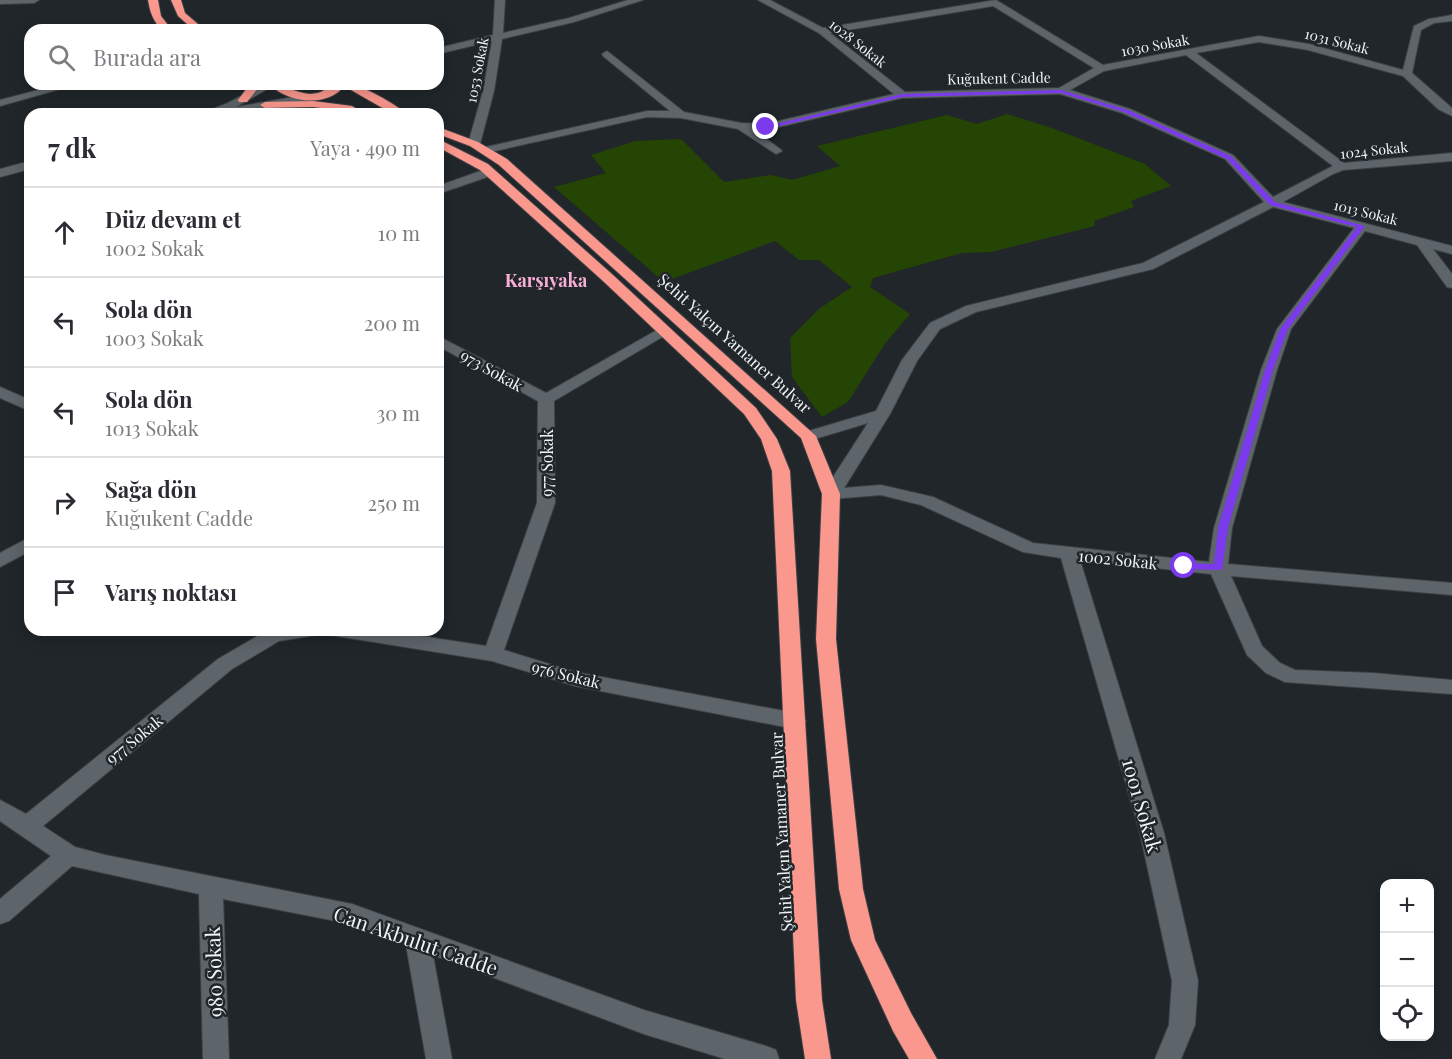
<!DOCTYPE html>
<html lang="tr">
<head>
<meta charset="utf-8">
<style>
  body { margin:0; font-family:"Playfair Display",serif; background:#f7f7f7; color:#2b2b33 }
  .controls { position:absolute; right:18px; bottom:18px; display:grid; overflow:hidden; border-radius:12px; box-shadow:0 3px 15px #0003 }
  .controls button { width:54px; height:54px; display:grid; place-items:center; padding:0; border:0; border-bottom:2px solid #e1e1e2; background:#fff; color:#2b2b33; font:30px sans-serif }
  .stop { position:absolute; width:18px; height:18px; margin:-14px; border:4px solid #7c3aed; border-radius:50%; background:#fff }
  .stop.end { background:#7c3aed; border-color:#fff; box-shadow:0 2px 6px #0008 }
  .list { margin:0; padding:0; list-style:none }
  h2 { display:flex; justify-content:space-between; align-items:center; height:78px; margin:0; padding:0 24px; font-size:26px }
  h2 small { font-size:20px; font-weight:400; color:#7c7c81 }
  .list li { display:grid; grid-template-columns:39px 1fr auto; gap:18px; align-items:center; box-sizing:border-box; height:90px; padding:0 24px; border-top:2px solid #e1e1e2 }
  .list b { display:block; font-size:22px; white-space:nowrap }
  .list p { margin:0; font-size:20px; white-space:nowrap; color:#7c7c81 }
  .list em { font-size:20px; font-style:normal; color:#7c7c81 }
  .icon { flex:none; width:33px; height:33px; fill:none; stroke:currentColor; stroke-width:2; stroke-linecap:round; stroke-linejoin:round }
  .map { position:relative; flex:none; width:1452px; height:1059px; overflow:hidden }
  .search { position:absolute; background:#fff; box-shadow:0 3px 15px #0003; left:24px; top:24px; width:420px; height:66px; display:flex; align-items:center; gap:15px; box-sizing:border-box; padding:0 21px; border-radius:18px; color:#7c7c81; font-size:22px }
  .panel { position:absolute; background:#fff; box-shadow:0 3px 15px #0003; left:24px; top:108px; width:420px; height:528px; border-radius:18px }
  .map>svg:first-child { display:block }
  .green { fill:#244503 }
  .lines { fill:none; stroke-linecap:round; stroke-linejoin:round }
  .street-casing { stroke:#3d4144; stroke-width:2 }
  .secondary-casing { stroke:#3d4144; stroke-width:2 }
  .highway-casing { stroke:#3d4144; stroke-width:2 }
  .street { fill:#5e656a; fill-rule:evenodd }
  .secondary { fill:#5e656a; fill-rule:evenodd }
  .highway { fill:#fa988d; fill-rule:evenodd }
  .route { fill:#7c3aed }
  .labels { text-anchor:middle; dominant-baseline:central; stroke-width:5; stroke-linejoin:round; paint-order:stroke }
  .far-street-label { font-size:14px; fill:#f0f4f6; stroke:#20262a }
  .street-label { font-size:16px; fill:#f0f4f6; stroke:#20262a }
  .far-district-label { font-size:18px; font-weight:bold; fill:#f9aed5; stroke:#20262a }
  .near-street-label { font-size:20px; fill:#f0f4f6; stroke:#20262a }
</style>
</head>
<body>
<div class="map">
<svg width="1452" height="1059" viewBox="0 0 1452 1059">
  <rect width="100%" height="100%" fill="#20262a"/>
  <path class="green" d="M 1007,114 L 1052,128 L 1145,164 L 1171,186 L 1131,201 L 1134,207 L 1094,221 L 1095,226 L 991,252 L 962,253 L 873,278 L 870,287 L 910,314 L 884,345 L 848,402 L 822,417 L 792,377 L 790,338 L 820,308 L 852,287 L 819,260 L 799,260 L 775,241 L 664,282 L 554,187 L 606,173 L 591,155 L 635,141 L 681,139 L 724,182 L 771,175 L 792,180 L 840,166 L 817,146 L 947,115 L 977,124 Z"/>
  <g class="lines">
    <defs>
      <g id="street">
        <path d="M 0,0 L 39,0 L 34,3 L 0,4 Z"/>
        <path d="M 495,0 L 505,0 L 503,33 L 569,18 L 628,0 L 643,0 L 574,22 L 502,39 L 494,91 L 480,144 L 474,147 L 468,144 L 483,91 L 492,41 L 438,54 L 438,48 L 493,35 Z"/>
        <path d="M 758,0 L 770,0 L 823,28 L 996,0 L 1103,65 L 1259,36 L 1309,44 L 1403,70 L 1414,26 L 1429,19 L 1452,15 L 1452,21 L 1434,23 L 1421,30 L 1412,73 L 1452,108 L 1452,116 L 1438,109 L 1403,76 L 1308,50 L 1259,42 L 1196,53 L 1344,163 L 1452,153 L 1452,161 L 1343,170 L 1333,174 L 1283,202 L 1452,246 L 1452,254 L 1433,249 L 1452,274 L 1452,288 L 1447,287 L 1417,245 L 1365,231 L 1291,329 L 1277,370 L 1232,528 L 1228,564 L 1452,583 L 1452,595 L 1231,576 L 1262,646 L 1280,663 L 1295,670 L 1373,673 L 1452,680 L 1452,694 L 1285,682 L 1266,673 L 1247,655 L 1211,574 L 1080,560 L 1164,833 L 1198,981 L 1195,1025 L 1181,1059 L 1155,1059 L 1169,1025 L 1172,981 L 1140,833 L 1061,558 L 1023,552 L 921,505 L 881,495 L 831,499 L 825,498 L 822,494 L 868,423 L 808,441 L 800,436 L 802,433 L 876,411 L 902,360 L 930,323 L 966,306 L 1143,263 L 1264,202 L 1225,159 L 1122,113 L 1060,94 L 902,98 L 766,130 L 754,130 L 780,149 L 782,151 L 776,154 L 738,129 L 681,118 L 647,117 L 486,153 L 480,150 L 486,147 L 647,111 L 670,111 L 603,56 L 602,54 L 607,51 L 684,112 L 741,123 L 766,124 L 894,94 L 819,33 ZM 993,6 L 1094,68 L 1059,88 L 905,92 L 830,33 ZM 1186,55 L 1333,166 L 1273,197 L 1233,155 L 1130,109 L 1070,90 L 1104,71 ZM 1273,207 L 1354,228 L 1277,329 L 1261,370 L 1214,528 L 1209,562 L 1033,543 L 933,497 L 881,485 L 844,488 L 890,414 L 917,361 L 940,329 L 976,312 L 1153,269 Z"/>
        <path d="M 61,84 L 78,84 L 0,106 L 0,100 Z"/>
        <path d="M 489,168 L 493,169 L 493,175 L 438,194 L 438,186 Z"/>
        <path d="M 664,326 L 671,330 L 669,333 L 554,401 L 555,503 L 504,650 L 575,672 L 795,713 L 803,715 L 806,721 L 803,727 L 795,729 L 575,686 L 492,661 L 330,635 L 327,630 L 382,630 L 486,646 L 537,503 L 538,401 L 438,346 L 438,336 L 546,393 Z"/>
        <path d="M 0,387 L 30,400 L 30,411 L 0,398 Z"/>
        <path d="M 30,537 L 30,551 L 0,567 L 0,553 Z"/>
        <path d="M 268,630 L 319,630 L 316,635 L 279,641 L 232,669 L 43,826 L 75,847 L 105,855 L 352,904 L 644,1010 L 766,1046 L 776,1050 L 779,1059 L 725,1059 L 644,1034 L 433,955 L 452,1059 L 426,1059 L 406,945 L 351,924 L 223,899 L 229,1059 L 203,1059 L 199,894 L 72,866 L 9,921 L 0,924 L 0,899 L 51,856 L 0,821 L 0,800 L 26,814 L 218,659 Z"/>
      </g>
      <g id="secondary">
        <path d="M 263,84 L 276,84 L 236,107 L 316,93 L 321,96 L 316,99 L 235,114 L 200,114 L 228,103 Z"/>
        <path d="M 30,161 L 30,169 L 0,177 L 0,169 Z"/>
      </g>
      <g id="highway">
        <path d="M 148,0 L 158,0 L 161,16 L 172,30 L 162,30 C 153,21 150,12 148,0 Z"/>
        <path d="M 171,0 L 181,0 L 185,13 L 205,30 L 194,30 L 178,16 Z"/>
        <path d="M 250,84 L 261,84 L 247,102 L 239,102 L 238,100 Z"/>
        <path d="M 270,84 C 284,84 295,93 310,94 C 322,94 326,88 335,84 C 350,77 396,104 406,114 L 393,114 L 344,86 C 328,108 286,103 270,84 Z"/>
        <path d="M 313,101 L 352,106 L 357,109 L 352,112 L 313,107 L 265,108 L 260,105 L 265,102 Z"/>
        <path d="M 438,127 L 478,142 L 507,159 L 816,436 L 840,494 L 836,639 L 863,889 L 875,940 L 911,1013 L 937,1059 L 909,1059 L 893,1031 L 851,940 L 839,889 L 816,639 L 822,494 L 801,438 L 499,165 L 470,146 L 438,134 Z"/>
        <path d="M 438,139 L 488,164 L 613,275 L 756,408 L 777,439 L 790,471 L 822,1000 L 831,1059 L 805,1059 L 796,1000 L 772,471 L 761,439 L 744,414 L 603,281 L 480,170 L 438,147 Z"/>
      </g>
    </defs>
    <use href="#street" class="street-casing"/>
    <use href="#secondary" class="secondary-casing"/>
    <use href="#highway" class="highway-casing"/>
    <use href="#street" class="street"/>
    <use href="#secondary" class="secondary"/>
    <use href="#highway" class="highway"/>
  </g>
  <path class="route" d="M 1061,90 L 1128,110 L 1231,156 L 1275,202 L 1365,226 L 1288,329 L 1273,370 L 1228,528 L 1222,570 L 1184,569 L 1179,566 L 1184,563 L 1214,564 L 1218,528 L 1265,370 L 1280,329 L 1357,227 L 1270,205 L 1227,159 L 1124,112 L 1061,93 L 902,97 L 766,129 L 763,127 L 902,94 Z"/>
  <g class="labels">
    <g class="far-street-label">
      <text transform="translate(1337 41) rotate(14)">1031 Sokak</text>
      <text transform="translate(858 43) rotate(38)">1028 Sokak</text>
      <text transform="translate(1155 45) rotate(-10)">1030 Sokak</text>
      <text transform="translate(477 70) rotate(-79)">1053 Sokak</text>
      <text transform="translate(999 78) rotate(-1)">Kuğukent Cadde</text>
      <text transform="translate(1374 150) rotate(-6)">1024 Sokak</text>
      <text transform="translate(1366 212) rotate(14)">1013 Sokak</text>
    </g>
    <g class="street-label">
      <text transform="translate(735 343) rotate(42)">Şehit Yalçın Yamaner Bulvar</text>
      <text transform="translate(492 370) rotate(29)">973 Sokak</text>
      <text transform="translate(546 463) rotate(-90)">977 Sokak</text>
      <text transform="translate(1118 559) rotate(6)">1002 Sokak</text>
      <text transform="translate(566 674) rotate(14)">976 Sokak</text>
      <text transform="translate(134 739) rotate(-39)">977 Sokak</text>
      <text transform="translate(781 832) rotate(-93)">Şehit Yalçın Yamaner Bulvar</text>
    </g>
    <g class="far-district-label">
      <text x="546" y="280">Karşıyaka</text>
    </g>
    <g class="near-street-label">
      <text transform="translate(1143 805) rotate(74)">1001 Sokak</text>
      <text transform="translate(416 940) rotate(19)">Can Akbulut Cadde</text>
      <text transform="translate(213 972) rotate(-92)">980 Sokak</text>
    </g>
  </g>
</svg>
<div class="controls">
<button>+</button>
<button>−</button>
<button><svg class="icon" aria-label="locate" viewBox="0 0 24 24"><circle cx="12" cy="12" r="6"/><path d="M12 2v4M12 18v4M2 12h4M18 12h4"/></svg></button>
</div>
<div class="stop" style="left:1184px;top:566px"></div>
<div class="stop end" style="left:766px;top:127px"></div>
<div class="search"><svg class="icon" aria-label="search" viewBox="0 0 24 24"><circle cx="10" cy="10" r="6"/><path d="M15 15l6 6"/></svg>Burada ara</div>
<section class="panel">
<h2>7 dk<small>Yaya · 490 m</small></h2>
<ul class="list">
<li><svg class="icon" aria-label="ahead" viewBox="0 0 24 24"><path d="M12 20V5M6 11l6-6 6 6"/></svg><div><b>Düz devam et</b><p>1002 Sokak</p></div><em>10 m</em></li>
<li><svg class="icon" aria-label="left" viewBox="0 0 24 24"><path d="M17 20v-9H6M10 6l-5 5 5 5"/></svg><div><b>Sola dön</b><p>1003 Sokak</p></div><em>200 m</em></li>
<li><svg class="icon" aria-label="left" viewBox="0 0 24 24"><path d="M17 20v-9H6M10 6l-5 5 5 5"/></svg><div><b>Sola dön</b><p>1013 Sokak</p></div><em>30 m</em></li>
<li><svg class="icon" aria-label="right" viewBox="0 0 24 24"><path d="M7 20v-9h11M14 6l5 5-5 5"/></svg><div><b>Sağa dön</b><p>Kuğukent Cadde</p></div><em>250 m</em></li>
<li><svg class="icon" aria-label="arrive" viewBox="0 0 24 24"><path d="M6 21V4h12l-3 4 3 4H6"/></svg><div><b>Varış noktası</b></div></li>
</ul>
</section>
</div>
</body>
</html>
